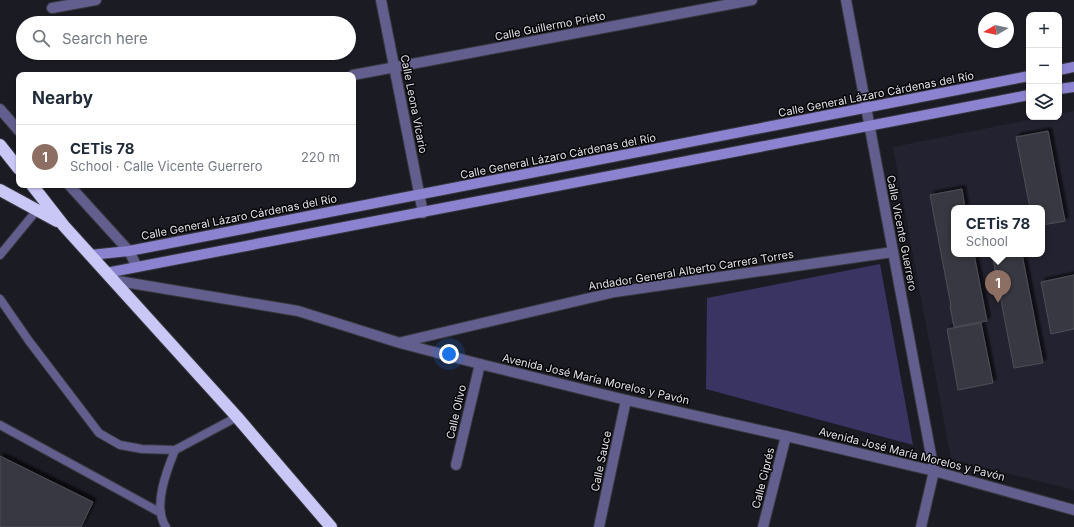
<!DOCTYPE html>
<html lang="en">
<head>
<meta charset="utf-8">
<style>
  body { margin:0; font-family:Inter,sans-serif; background:#f2f2f3; color:#1f2937 }
  .controls { position:absolute; right:12px; top:12px; display:grid; overflow:hidden; border-radius:8px; box-shadow:0 1px 3px #0004 }
  .controls button { width:36px; height:36px; display:grid; place-items:center; padding:0; border:0; border-bottom:1px solid #e0e1e3; background:#fff; color:#1f2937; font:20px sans-serif }
  .compass { position:absolute; left:978px; top:12px; width:36px; height:36px; border-radius:50%; background:#fff; box-shadow:0 1px 3px #0004; rotate:261deg }
  .you { position:absolute; left:449px; top:354px; width:14px; height:14px; margin:-10px; border:3px solid #fff; border-radius:50%; background:#1a73e8; box-shadow:0 0 0 6px #1a73e833 }
  .badge { display:grid; place-items:center; width:26px; height:26px; border-radius:50%; background:#111827; color:#fff; font-size:13px; font-weight:700 }
  .pin { position:absolute; translate:-50% -33px; filter:drop-shadow(0 1px 2px #0008) }
  .pin::after { content:''; position:absolute; top:21px; width:14px; height:12px; background:inherit; clip-path:polygon(0 0,100% 0,50% 100%) }
  .popup { position:absolute; left:951px; top:205px; width:94px; height:52px; box-sizing:border-box; display:grid; place-content:center; border-radius:8px; background:#fff; filter:drop-shadow(0 1px 3px #0005); font-size:13px; white-space:nowrap; color:#747a83 }
  .popup b { font-size:15px; color:#1f2937 }
  .popup::after { content:''; position:absolute; left:50%; top:100%; margin-left:-8px; border:8px solid transparent; border-top-color:#fff }
  .list { margin:0; padding:0; list-style:none }
  h2 { display:flex; justify-content:space-between; align-items:center; height:52px; margin:0; padding:0 16px; font-size:17px }
  h2 small { font-size:13px; font-weight:400; color:#747a83 }
  .list li { display:grid; grid-template-columns:26px 1fr auto; gap:12px; align-items:center; box-sizing:border-box; height:64px; padding:0 16px; border-top:1px solid #e0e1e3 }
  .list b { display:block; font-size:15px; white-space:nowrap }
  .list p { margin:0; font-size:13px; white-space:nowrap; color:#747a83 }
  .list em { font-size:13px; font-style:normal; color:#747a83 }
  .icon { flex:none; width:22px; height:22px; fill:none; stroke:currentColor; stroke-width:2; stroke-linecap:round; stroke-linejoin:round }
  .map { position:relative; flex:none; width:1074px; height:527px; overflow:hidden }
  .search { position:absolute; background:#fff; box-shadow:0 1px 3px #0004; left:16px; top:16px; width:340px; height:44px; display:flex; align-items:center; gap:10px; box-sizing:border-box; padding:0 14px; border-radius:22px; color:#747a83; font-size:15px }
  .panel { position:absolute; background:#fff; box-shadow:0 1px 3px #0004; left:16px; top:72px; width:340px; height:116px; border-radius:8px }
  .map>svg:first-child { display:block }
  .built { fill:#232230; fill-rule:evenodd }
  .green { fill:#3a3463 }
  .building { fill:#393942; stroke:#4e4e57; filter:url(#shadow) }
  .lines { fill:none; stroke-linecap:round; stroke-linejoin:round }
  .lane-casing { stroke:#37373e; stroke-width:10 }
  .street-casing { stroke:#37373e; stroke-width:12 }
  .secondary-casing { stroke:#37373e; stroke-width:12 }
  .highway-casing { stroke:#37373e; stroke-width:14 }
  .lane { stroke:#625e8d; stroke-width:8 }
  .street { stroke:#625e8d; stroke-width:10 }
  .secondary { stroke:#8b83cf; stroke-width:10 }
  .highway { stroke:#c9c7f6; stroke-width:12 }
  .labels { text-anchor:middle; dominant-baseline:central; stroke-width:3; stroke-linejoin:round; paint-order:stroke }
  .street-label { font-size:11px; fill:#e1e1e6; stroke:#060609 }
</style>
</head>
<body>
<div class="map">
<svg width="1074" height="527" viewBox="0 0 1074 527">
  <defs>
    <filter id="shadow"><feDropShadow dx="3.5" dy="-3.5" stdDeviation="1" flood-color="#0009"/></filter>
  </defs>
  <rect width="100%" height="100%" fill="#1b1b23"/>
  <path class="built" d="M 1074,111 L 1074,490 L 951,459 L 893,147 L 1043,117 L 1059,117 L 1059,114 ZM 954,208 L 1042,208 L 1042,254 L 954,254 Z"/>
  <path class="green" d="M 880,264 L 913,445 L 706,389 L 707,298 Z"/>
  <g class="building">
    <path d="M 1048,131 L 1065,221 L 1042,225 L 1042,208 L 1030,208 L 1016,137 Z"/>
    <path d="M 962,189 L 965,208 L 954,208 L 954,254 L 974,254 L 987,321 L 954,327 L 950,306 L 951,306 L 930,195 Z"/>
    <path d="M 992,254 L 1022,254 L 1043,363 L 1014,368 Z"/>
    <path d="M 1074,275 L 1074,329 L 1051,334 L 1041,282 Z"/>
    <path d="M 981,323 L 993,383 L 958,390 L 947,329 Z"/>
    <path d="M 0,456 L 93,502 L 81,527 L 0,527 Z"/>
  </g>
  <g class="lines">
    <defs>
      <g id="lane">
        <path d="M 0,255 L 37,210"/>
        <path d="M 0,299 L 29,341 L 99,433 L 120,445 L 142,449 L 175,450 L 237,417"/>
        <path d="M 0,425 L 161,513"/>
        <path d="M 166,527 C 152,507 167,470 175,450"/>
      </g>
      <g id="street">
        <path d="M 381,0 L 423,213"/>
        <path d="M 846,0 L 934,471 L 921,527"/>
        <path d="M 52,8 L 96,0"/>
        <path d="M 353,75 L 752,0"/>
        <path d="M 0,109 L 19,131"/>
        <path d="M 69,185 L 129,251 L 137,267"/>
        <path d="M 112,280 L 298,311 L 400,343 L 480,364 L 626,400 L 786,436 L 934,471 L 1074,510"/>
        <path d="M 402,342 L 615,292 L 893,252"/>
        <path d="M 456,465 L 480,364"/>
        <path d="M 599,527 L 626,400"/>
        <path d="M 763,527 L 786,436"/>
      </g>
      <g id="secondary">
        <path d="M 1059,70 L 1074,67"/>
        <path d="M 1059,89 L 1074,87"/>
        <path d="M 90,255 L 129,251 L 1029,76"/>
        <path d="M 106,273 L 1029,95"/>
      </g>
      <g id="highway">
        <path d="M 0,145 L 19,169"/>
        <path d="M 32,185 L 64,226 L 237,417 L 331,527"/>
        <path d="M 0,190 L 57,221"/>
      </g>
    </defs>
    <use href="#lane" class="lane-casing"/>
    <use href="#street" class="street-casing"/>
    <use href="#secondary" class="secondary-casing"/>
    <use href="#highway" class="highway-casing"/>
    <use href="#lane" class="lane"/>
    <use href="#street" class="street"/>
    <use href="#secondary" class="secondary"/>
    <use href="#highway" class="highway"/>
  </g>
  <g class="labels">
    <g class="street-label">
      <text transform="translate(550 26) rotate(-11)">Calle Guillermo Prieto</text>
      <text transform="translate(876 94) rotate(-11)">Calle General Lázaro Cárdenas del Río</text>
      <text transform="translate(414 104) rotate(79)">Calle Leona Vicario</text>
      <text transform="translate(558 156) rotate(-11)">Calle General Lázaro Cárdenas del Río</text>
      <text transform="translate(239 217) rotate(-11)">Calle General Lázaro Cárdenas del Río</text>
      <text transform="translate(902 233) rotate(79)">Calle Vicente Guerrero</text>
      <text transform="translate(691 270) rotate(-9)">Andador General Alberto Carrera Torres</text>
      <text transform="translate(596 379) rotate(13)">Avenida José María Morelos y Pavón</text>
      <text transform="translate(456 412) rotate(-77)">Calle Olivo</text>
      <text transform="translate(912 454) rotate(14)">Avenida José María Morelos y Pavón</text>
      <text transform="translate(601 461) rotate(-78)">Calle Sauce</text>
      <text transform="translate(763 478) rotate(-76)">Calle Ciprés</text>
    </g>
  </g>
</svg>
<div class="controls">
<button>+</button>
<button>−</button>
<button><svg class="icon" aria-label="layers" viewBox="0 0 24 24"><path d="M12 4l9 5-9 5-9-5zM3 14l9 5 9-5"/></svg></button>
</div>
<svg class="compass" viewBox="-18 -18 36 36"><path d="M0-13l5 13h-10z" fill="#e53935"/><path d="M0 13l5-13h-10z" fill="#747a83"/></svg>
<div class="you"></div>
<div class="pin badge" style="left:998px;top:303px;background:#8d6e63">1</div>
<div class="popup"><b>CETis 78</b>School</div>
<div class="search"><svg class="icon" aria-label="search" viewBox="0 0 24 24"><circle cx="10" cy="10" r="6"/><path d="M15 15l6 6"/></svg>Search here</div>
<section class="panel">
<h2>Nearby<small></small></h2>
<ul class="list">
<li><span class="badge" style="background:#8d6e63">1</span><div><b>CETis 78</b><p>School · Calle Vicente Guerrero</p></div><em>220 m</em></li>
</ul>
</section>
</div>
</body>
</html>
